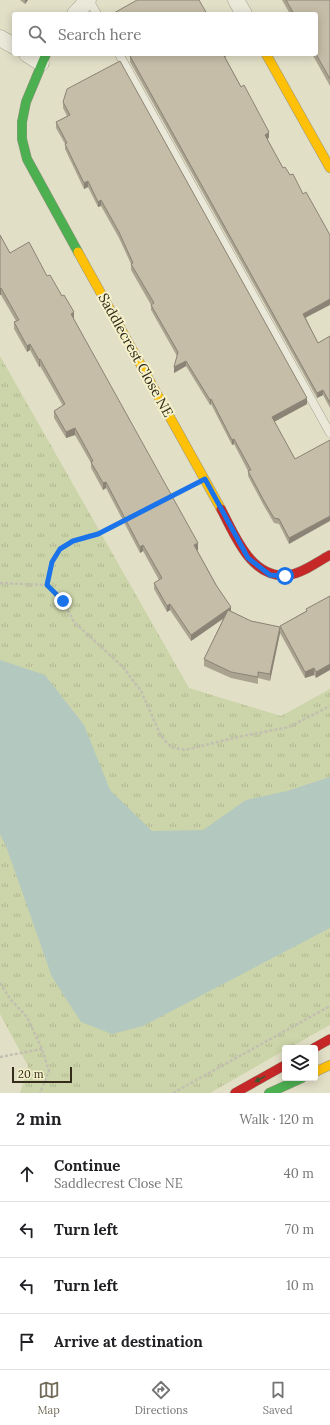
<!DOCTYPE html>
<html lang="en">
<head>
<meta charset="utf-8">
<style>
  body { margin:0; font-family:Lora,serif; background:#f6f6f6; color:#202124 }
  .controls { position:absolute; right:12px; bottom:12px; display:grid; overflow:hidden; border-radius:4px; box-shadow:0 2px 10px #0003 }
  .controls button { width:36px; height:36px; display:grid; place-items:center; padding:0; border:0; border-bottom:1px solid #e0e0e0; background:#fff; color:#202124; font:20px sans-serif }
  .scale { position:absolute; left:12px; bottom:10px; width:60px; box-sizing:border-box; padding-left:4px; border:2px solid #342b1a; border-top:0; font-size:11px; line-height:14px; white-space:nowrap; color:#342b1a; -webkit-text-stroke:3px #f5f1cb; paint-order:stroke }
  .stop { position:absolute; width:12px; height:12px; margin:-9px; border:3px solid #1a73e8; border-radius:50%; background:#fff }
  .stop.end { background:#1a73e8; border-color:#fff; box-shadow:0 1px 4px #0008 }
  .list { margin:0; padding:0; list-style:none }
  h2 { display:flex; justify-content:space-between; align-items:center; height:52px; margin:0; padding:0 16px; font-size:17px }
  h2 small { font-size:13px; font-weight:400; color:#757577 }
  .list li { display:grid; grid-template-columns:26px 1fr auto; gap:12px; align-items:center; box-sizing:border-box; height:56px; padding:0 16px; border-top:1px solid #e0e0e0 }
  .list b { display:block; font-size:15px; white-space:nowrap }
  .list p { margin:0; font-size:13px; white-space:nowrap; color:#757577 }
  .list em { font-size:13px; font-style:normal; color:#757577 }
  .icon { flex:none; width:22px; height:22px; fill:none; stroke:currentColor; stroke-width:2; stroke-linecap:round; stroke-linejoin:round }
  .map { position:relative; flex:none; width:330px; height:1093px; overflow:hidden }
  .search { position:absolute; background:#fff; box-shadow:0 2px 10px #0003; left:12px; right:12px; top:12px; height:44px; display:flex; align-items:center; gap:10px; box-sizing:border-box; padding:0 14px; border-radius:4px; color:#757577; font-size:15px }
  .sheet { height:276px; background:#fff }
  nav { display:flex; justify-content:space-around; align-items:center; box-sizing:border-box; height:56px; border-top:1px solid #e0e0e0; background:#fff; font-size:11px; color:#757577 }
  nav a { display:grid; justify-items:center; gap:2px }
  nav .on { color:#716a57 }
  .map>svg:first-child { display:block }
  .grass { fill:url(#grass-tufts) }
  .water { fill:#b3c9bf }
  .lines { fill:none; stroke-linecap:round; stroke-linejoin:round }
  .lane-casing { stroke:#a6a291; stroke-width:9 }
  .street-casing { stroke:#a6a291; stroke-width:17 }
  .fast-casing { stroke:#969181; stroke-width:10 }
  .slow-casing { stroke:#969181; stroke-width:10 }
  .jam-casing { stroke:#969181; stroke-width:10 }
  .path { stroke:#c2bfb1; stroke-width:2.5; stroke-dasharray:3 2; stroke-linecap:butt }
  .lane { stroke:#eae8d9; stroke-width:8 }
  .street { stroke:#eae8d9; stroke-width:16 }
  .fast { stroke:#4caf50; stroke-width:9 }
  .slow { stroke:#ffc107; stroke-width:9 }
  .jam { stroke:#c62828; stroke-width:9 }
  .wall { fill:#aaa390 }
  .shaded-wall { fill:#8b8476 }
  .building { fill:#c6bda8; stroke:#8b8476 }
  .oneway { fill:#3c592d }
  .route { stroke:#1a73e8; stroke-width:5 }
  .labels { text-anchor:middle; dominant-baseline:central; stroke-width:4; stroke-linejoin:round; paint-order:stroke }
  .street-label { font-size:14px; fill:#342b1a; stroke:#f5f1cb }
</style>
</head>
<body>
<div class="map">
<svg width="330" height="1093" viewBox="0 0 330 1093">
  <defs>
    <pattern id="grass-tufts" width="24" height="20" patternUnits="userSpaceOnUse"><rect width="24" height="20" fill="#ccd4a9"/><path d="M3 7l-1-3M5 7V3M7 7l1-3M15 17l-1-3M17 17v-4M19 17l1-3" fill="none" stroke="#b0b691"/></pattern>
  </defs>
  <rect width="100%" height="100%" fill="#e2dfc7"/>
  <path class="grass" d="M 0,356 L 189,688 L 281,716 L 330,689 L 330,1025 L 289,1048 L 285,1048 L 285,1050 L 210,1093 L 20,1093 L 28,1066 L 0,1014 Z"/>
  <path class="water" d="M 0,660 L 45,675 L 84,725 L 110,790 L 152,831 L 203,830 L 246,800 L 287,791 L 330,777 L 330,928 L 143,1026 L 112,1034 L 81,1022 L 52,977 L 6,846 L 0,834 Z"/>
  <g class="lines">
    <defs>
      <g id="lane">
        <path d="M 89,0 L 97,14"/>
        <path d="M 119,54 L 330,433"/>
      </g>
      <g id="street">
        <path d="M 236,0 L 244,14"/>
        <path d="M 75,14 L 88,0"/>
        <path d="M 0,38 L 14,46"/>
        <path d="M 27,54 L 41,63"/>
      </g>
      <g id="fast">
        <path d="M 46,54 L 26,102 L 22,122 L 22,139 L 27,159 L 78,252"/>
        <path d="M 269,1093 L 302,1078"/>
      </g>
      <g id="slow">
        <path d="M 266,54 L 330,168"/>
        <path d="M 78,252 L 221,509"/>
        <path d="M 315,1072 L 330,1065"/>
      </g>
      <g id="jam">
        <path d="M 221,509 C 235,535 251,580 289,575 C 303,573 317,562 330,555"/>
        <path d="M 314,1048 L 330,1039"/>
        <path d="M 235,1093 L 285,1065"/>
      </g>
    </defs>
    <use href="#lane" class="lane-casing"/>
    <use href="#street" class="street-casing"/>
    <use href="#fast" class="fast-casing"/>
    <use href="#slow" class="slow-casing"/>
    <use href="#jam" class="jam-casing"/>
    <g class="path">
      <path d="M 169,498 L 186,489"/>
      <path d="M 0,583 L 47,585 L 63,601 L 74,622 L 123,667 L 141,691 L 161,736 L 171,747 L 185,750 L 238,737 L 289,727 L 330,706"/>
      <path d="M 47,585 L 52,562 L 60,549 L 73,541 L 98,535 L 125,520"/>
      <path d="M 0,983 L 11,1000 L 27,1017 L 42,1049 L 49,1071 L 40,1093"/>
      <path d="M 0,1057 L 42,1049"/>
      <path d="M 173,1093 L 330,1006"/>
    </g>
    <use href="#lane" class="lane"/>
    <use href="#street" class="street"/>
    <use href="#fast" class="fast"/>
    <use href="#slow" class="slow"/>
    <use href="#jam" class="jam"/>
  </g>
  <g class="wall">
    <path d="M 20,0 L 28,0 L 25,4 Z"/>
    <path d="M 282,0 L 330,0 L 330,86 L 312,54 L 316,54 L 316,14 L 290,14 Z"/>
    <path d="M 133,54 L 228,54 L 228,55 L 225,57 L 269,138 L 267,139 L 283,168 L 290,175 L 303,194 L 306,318 L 318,343 L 330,336 L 330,408 L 323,395 L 317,398 L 130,62 L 130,56 Z"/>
    <path d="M 63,102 L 307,404 L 274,422 L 295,459 L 289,544 L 279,524 L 274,523 L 264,506 L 248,476 L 248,471 L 234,444 L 232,445 L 211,404 L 210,405 L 186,366 L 174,373 L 177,356 L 151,310 L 151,305 L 131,270 L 131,264 L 119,238 L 101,206 L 98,207 L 88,187 L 84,189 L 65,149 L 65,144 L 56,128 L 56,122 L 67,116 L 63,108 Z"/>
    <path d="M 0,235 L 10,253 L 47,276 L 74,319 L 198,550 L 197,550 L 231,611 L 251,621 L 280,627 L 280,626 L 306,611 L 306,609 L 330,596 L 316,678 L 314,675 L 305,678 L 280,633 L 270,681 L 258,678 L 258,684 L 231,678 L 204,666 L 204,659 L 223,619 L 191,641 L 170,610 L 167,612 L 154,589 L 154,583 L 159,580 L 143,551 L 140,553 L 106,488 L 103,490 L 91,468 L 91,463 L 75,435 L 66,438 L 54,418 L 54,411 L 63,406 L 40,366 L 39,367 L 30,350 L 27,352 L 14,329 L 14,322 L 16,321 L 1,295 Z"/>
  </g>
  <g class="shaded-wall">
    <path d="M 25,0 L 28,0 L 25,4 Z"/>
    <path d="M 223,54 L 228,54 L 228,55 L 223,58 Z"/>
    <path d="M 269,132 L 269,138 L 265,140 L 265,135 Z"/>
    <path d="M 88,181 L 88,187 L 84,189 L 84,183 Z"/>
    <path d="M 101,200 L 101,206 L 98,207 L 98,202 Z"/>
    <path d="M 1,288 L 1,295 L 0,295 L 0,289 Z"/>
    <path d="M 330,299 L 330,305 L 303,319 L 303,314 Z"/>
    <path d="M 74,312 L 74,319 L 71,314 Z"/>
    <path d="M 30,344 L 30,350 L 27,352 L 27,346 Z"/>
    <path d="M 40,359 L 40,366 L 39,367 L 39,360 Z"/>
    <path d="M 186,361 L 186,366 L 174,373 L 174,367 Z"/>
    <path d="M 323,390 L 323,395 L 317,398 L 317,393 Z"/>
    <path d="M 307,398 L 307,404 L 272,423 L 272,417 Z"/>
    <path d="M 211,399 L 211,404 L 210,405 L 210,400 Z"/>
    <path d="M 75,428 L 75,435 L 66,438 L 66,432 Z"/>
    <path d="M 234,439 L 234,444 L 232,445 L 232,440 Z"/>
    <path d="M 106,482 L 106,488 L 103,490 L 103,483 Z"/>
    <path d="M 330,516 L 330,521 L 289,544 L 289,538 Z"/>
    <path d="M 198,543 L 198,550 L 194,552 L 194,545 Z"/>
    <path d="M 143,545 L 143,551 L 140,553 L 140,547 Z"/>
    <path d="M 170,604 L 170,610 L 167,612 L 167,606 Z"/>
    <path d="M 231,607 L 231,613 L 191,641 L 191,635 Z"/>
    <path d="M 280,627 L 280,633 L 270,681 L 270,674 Z"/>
    <path d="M 330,664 L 330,670 L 316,678 L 316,672 Z"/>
    <path d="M 314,668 L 314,675 L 305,678 L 305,672 Z"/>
  </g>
  <g class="building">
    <path d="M 137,0 L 199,0 L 207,14 L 115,14 L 114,13 Z"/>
    <path d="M 286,0 L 330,0 L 330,79 L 316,54 L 316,14 L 294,14 Z"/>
    <path d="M 134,54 L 223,54 L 241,87 L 244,85 L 269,132 L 265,135 L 283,168 L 285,167 L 290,175 L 293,174 L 303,194 L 306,192 L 330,235 L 330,299 L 303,314 L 318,343 L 330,336 L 330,403 L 323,390 L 317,393 L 130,56 Z"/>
    <path d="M 120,61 L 307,398 L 272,417 L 295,459 L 330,440 L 330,516 L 289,538 L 279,519 L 274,518 L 264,501 L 248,471 L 251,470 L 234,439 L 232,440 L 211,399 L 210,400 L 186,361 L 174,367 L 178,352 L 151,305 L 154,303 L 131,264 L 133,263 L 119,232 L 101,200 L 98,202 L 88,181 L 84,183 L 65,144 L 67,143 L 56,122 L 70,115 L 63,102 L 67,89 Z"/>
    <path d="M 0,235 L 10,253 L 29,242 L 47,276 L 50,275 L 62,296 L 64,295 L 74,312 L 71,314 L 198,543 L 194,545 L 216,585 L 231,607 L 191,635 L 170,604 L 167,606 L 154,583 L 162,578 L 143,545 L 140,547 L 106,482 L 103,483 L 91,462 L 93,461 L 75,428 L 66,432 L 54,411 L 65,404 L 40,359 L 39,360 L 30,344 L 27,346 L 14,322 L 19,320 L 1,288 L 0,289 Z"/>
    <path d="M 330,596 L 330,664 L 316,672 L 314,668 L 305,672 L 280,626 L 307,611 L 306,609 Z"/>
    <path d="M 228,610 L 251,621 L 280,627 L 270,674 L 258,672 L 258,677 L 231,672 L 204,659 Z"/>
  </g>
  <defs><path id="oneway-solid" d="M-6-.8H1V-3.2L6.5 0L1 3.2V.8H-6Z"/></defs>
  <use class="oneway" href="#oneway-solid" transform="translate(260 1079) rotate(151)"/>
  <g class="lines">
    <path class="route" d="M 63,601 L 47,585 L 52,562 L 60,549 L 73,541 L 98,534 L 205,479 L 248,558 L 270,575 L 285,576"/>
  </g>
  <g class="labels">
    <g class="street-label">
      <text transform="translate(136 355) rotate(61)">Saddlecrest Close NE</text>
    </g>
  </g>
</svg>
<div class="controls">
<button><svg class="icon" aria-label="layers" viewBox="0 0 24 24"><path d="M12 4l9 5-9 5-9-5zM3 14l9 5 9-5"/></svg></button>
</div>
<div class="scale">20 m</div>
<div class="stop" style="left:285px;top:576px"></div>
<div class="stop end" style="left:63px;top:601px"></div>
<div class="search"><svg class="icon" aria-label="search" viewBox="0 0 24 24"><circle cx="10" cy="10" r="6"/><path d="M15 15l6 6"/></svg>Search here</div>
</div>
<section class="sheet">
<h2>2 min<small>Walk · 120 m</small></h2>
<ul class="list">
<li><svg class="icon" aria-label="ahead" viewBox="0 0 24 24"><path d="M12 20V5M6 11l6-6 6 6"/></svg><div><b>Continue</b><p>Saddlecrest Close NE</p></div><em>40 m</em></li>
<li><svg class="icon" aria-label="left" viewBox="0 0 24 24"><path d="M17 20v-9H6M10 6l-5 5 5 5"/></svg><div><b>Turn left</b></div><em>70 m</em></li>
<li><svg class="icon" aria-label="left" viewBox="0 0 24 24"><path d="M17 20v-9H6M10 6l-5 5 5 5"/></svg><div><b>Turn left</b></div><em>10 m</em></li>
<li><svg class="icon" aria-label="arrive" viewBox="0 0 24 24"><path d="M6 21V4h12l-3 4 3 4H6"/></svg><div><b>Arrive at destination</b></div></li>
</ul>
</section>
<nav>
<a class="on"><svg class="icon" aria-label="map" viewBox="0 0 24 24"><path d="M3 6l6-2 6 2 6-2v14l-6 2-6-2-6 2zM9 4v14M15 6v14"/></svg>Map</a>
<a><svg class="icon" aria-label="directions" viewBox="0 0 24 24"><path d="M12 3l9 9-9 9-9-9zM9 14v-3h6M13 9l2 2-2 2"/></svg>Directions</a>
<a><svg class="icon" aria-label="saved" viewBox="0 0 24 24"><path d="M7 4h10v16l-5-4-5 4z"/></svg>Saved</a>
</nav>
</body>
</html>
